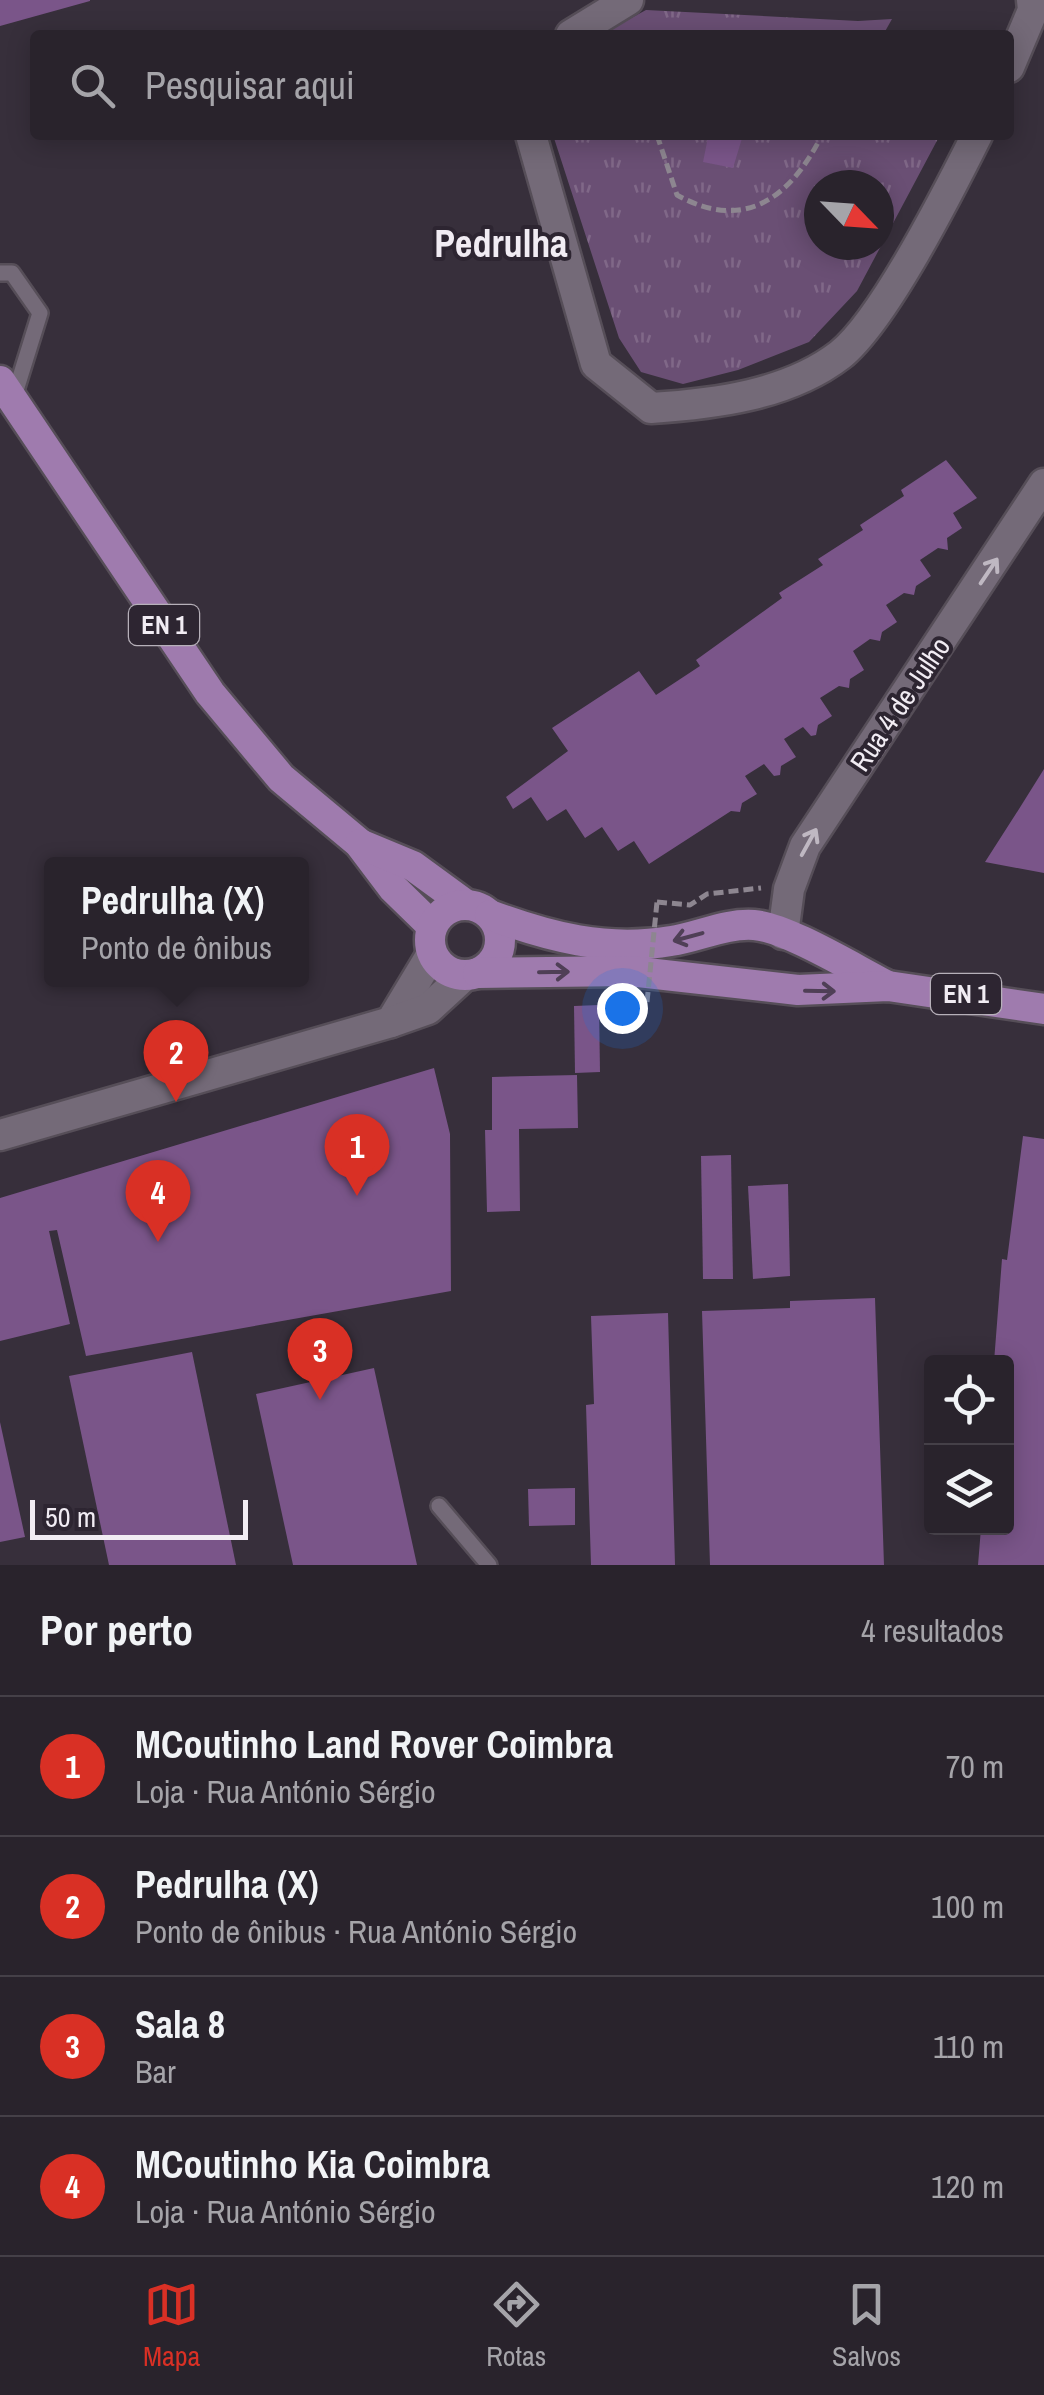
<!DOCTYPE html>
<html lang="pt">
<head>
<meta charset="utf-8">
<style>
  body { margin:0; font-family:"Archivo Narrow",sans-serif; background:#312b34; color:#f1f3f6 }
  .controls { position:absolute; right:30px; bottom:30px; display:grid; overflow:hidden; border-radius:10px; box-shadow:0 5px 25px #0003 }
  .controls button { width:90px; height:90px; display:grid; place-items:center; padding:0; border:0; border-bottom:2px solid #454048; background:#29232c; color:#f1f3f6; font:50px sans-serif }
  .compass { position:absolute; left:804px; top:170px; width:90px; height:90px; border-radius:50%; background:#29232c; box-shadow:0 5px 25px #0003; rotate:115deg }
  .scale { position:absolute; left:30px; bottom:25px; width:218px; box-sizing:border-box; padding-left:10px; border:5px solid #f1ecf3; border-top:0; font-size:28px; line-height:35px; white-space:nowrap; color:#f1ecf3; -webkit-text-stroke:8px #2d2531; paint-order:stroke }
  .you { position:absolute; left:622px; top:1008px; width:35px; height:35px; margin:-25px; border:8px solid #fff; border-radius:50%; background:#1a73e8; box-shadow:0 0 0 15px #1a73e833 }
  .badge { display:grid; place-items:center; width:65px; height:65px; border-radius:50%; background:#d93025; color:#fff; font-size:32px; font-weight:700 }
  .pin { position:absolute; translate:-50% -82px; filter:drop-shadow(0 2px 5px #0008) }
  .pin::after { content:''; position:absolute; top:52px; width:35px; height:30px; background:inherit; clip-path:polygon(0 0,100% 0,50% 100%) }
  .popup { position:absolute; left:44px; top:857px; width:265px; height:130px; box-sizing:border-box; display:grid; place-content:center; border-radius:10px; background:#29232c; filter:drop-shadow(0 2px 8px #0005); font-size:32px; white-space:nowrap; color:#a5a4a9 }
  .popup b { font-size:38px; color:#f1f3f6 }
  .popup::after { content:''; position:absolute; left:50%; top:100%; margin-left:-20px; border:20px solid transparent; border-top-color:#29232c }
  .list { margin:0; padding:0; list-style:none }
  h2 { display:flex; justify-content:space-between; align-items:center; height:130px; margin:0; padding:0 40px; font-size:42px }
  h2 small { font-size:32px; font-weight:400; color:#a5a4a9 }
  .list li { display:grid; grid-template-columns:65px 1fr auto; gap:30px; align-items:center; box-sizing:border-box; height:140px; padding:0 40px; border-top:2px solid #454048 }
  .list b { display:block; font-size:38px; white-space:nowrap }
  .list p { margin:0; font-size:32px; white-space:nowrap; color:#a5a4a9 }
  .list em { font-size:32px; font-style:normal; color:#a5a4a9 }
  .icon { flex:none; width:55px; height:55px; fill:none; stroke:currentColor; stroke-width:2; stroke-linecap:round; stroke-linejoin:round }
  .map { position:relative; flex:none; width:1044px; height:1565px; overflow:hidden }
  .search { position:absolute; background:#29232c; box-shadow:0 5px 25px #0003; left:30px; right:30px; top:30px; height:110px; display:flex; align-items:center; gap:25px; box-sizing:border-box; padding:0 35px; border-radius:10px; color:#a5a4a9; font-size:38px }
  .sheet { height:690px; background:#29232c }
  nav { display:flex; justify-content:space-around; align-items:center; box-sizing:border-box; height:140px; border-top:2px solid #454048; background:#29232c; font-size:28px; color:#a5a4a9 }
  nav a { display:grid; justify-items:center; gap:5px }
  nav .on { color:#d93025 }
  .map>svg:first-child { display:block }
  .park { fill:url(#park-tufts); fill-rule:evenodd }
  .building { fill:#7a5589 }
  .lines { fill:none; stroke-linecap:round; stroke-linejoin:round }
  .lane-casing { stroke:#564e58; stroke-width:20 }
  .street-casing { stroke:#564e58; stroke-width:35 }
  .primary-casing { stroke:#564e58; stroke-width:35 }
  .path { stroke:#8d8690; stroke-width:5; stroke-dasharray:10 5; stroke-linecap:butt }
  .lane { stroke:#746a78; stroke-width:15 }
  .street { stroke:#746a78; stroke-width:30 }
  .primary { stroke:#9f7bae; stroke-width:30 }
  .path-bridge { stroke:#8d8690; stroke-width:5; stroke-dasharray:10 5; stroke-linecap:butt }
  .oneway { stroke:#bfb8c2 }
  .oneway2 { stroke:#4f3f56 }
  .labels { text-anchor:middle; dominant-baseline:central; stroke-width:8; stroke-linejoin:round; paint-order:stroke }
  .shield { fill:#2d2531; stroke:#b6b0b9; stroke-width:2.5 }
  .shield-label { font-size:25px; font-weight:bold; fill:#f1ecf3 }
  .street-label { font-size:28px; fill:#f1ecf3; stroke:#2d2531 }
  .district-label { font-size:38px; font-weight:bold; fill:#f1ecf3; stroke:#2d2531 }
</style>
</head>
<body>
<div class="map">
<svg width="1044" height="1565" viewBox="0 0 1044 1565">
  <defs>
    <pattern id="park-tufts" width="24" height="20" patternUnits="userSpaceOnUse" patternTransform="scale(2.5)"><rect width="24" height="20" fill="#6a4f74"/><path d="M3 7l-1-3M5 7V3M7 7l1-3M15 17l-1-3M17 17v-4M19 17l1-3" fill="none" stroke="#806888"/></pattern>
  </defs>
  <rect width="100%" height="100%" fill="#372f3b"/>
  <g class="park">
    <path d="M 646,10 L 858,21 L 892,19 L 883,35 L 600,35 Z"/>
    <path d="M 553,135 L 940,135 L 857,291 L 809,342 L 738,370 L 683,384 L 641,372 L 619,338 ZM 819,185 L 879,185 L 879,245 L 819,245 Z"/>
  </g>
  <g class="building">
    <path d="M 0,0 L 90,0 L 90,1 L 0,26 Z"/>
    <path d="M 717,135 L 743,135 L 733,168 L 703,162 L 708,137 L 716,139 Z"/>
    <path d="M 946,460 L 977,498 L 953,513 L 962,528 L 947,538 L 948,550 L 938,548 L 920,560 L 931,576 L 916,586 L 914,595 L 904,593 L 886,605 L 897,622 L 882,632 L 880,641 L 870,639 L 853,651 L 864,670 L 850,679 L 849,688 L 839,686 L 820,698 L 832,716 L 818,725 L 816,735 L 811,736 L 803,727 L 784,739 L 796,757 L 781,766 L 780,775 L 774,776 L 764,764 L 745,776 L 757,794 L 742,803 L 740,812 L 731,811 L 649,864 L 634,841 L 618,851 L 602,827 L 585,838 L 566,809 L 547,821 L 531,797 L 513,809 L 506,797 L 568,751 L 552,728 L 639,671 L 656,695 L 700,666 L 696,660 L 782,598 L 779,593 L 823,565 L 818,559 L 863,530 L 860,525 L 904,496 L 901,490 Z"/>
    <path d="M 1044,769 L 1044,873 L 985,862 L 1019,809 Z"/>
    <path d="M 599,1005 L 600,1072 L 575,1073 L 574,1006 Z"/>
    <path d="M 434,1068 L 450,1134 L 451,1291 L 86,1356 L 57,1230 L 49,1231 L 70,1324 L 0,1341 L 0,1198 Z"/>
    <path d="M 577,1075 L 578,1128 L 519,1129 L 520,1211 L 487,1212 L 485,1130 L 492,1130 L 492,1077 Z"/>
    <path d="M 1023,1136 L 1044,1139 L 1044,1565 L 978,1565 L 981,1528 L 1006,1528 L 1006,1362 L 994,1362 L 1002,1259 L 1007,1260 Z"/>
    <path d="M 731,1155 L 733,1279 L 703,1279 L 701,1156 Z"/>
    <path d="M 788,1184 L 790,1276 L 753,1279 L 748,1186 Z"/>
    <path d="M 875,1298 L 884,1565 L 710,1565 L 702,1311 L 790,1308 L 790,1301 Z"/>
    <path d="M 668,1313 L 675,1565 L 591,1565 L 586,1405 L 594,1404 L 591,1316 Z"/>
    <path d="M 192,1352 L 236,1565 L 109,1565 L 69,1376 Z"/>
    <path d="M 374,1368 L 417,1565 L 293,1565 L 256,1394 Z"/>
    <path d="M 0,1422 L 25,1537 L 0,1542 Z"/>
    <path d="M 575,1488 L 575,1525 L 529,1526 L 528,1489 Z"/>
  </g>
  <g class="lines">
    <defs>
      <g id="lane">
        <path d="M 0,273 L 12,273 L 40,313 L 13,400"/>
        <path d="M 439,1506 L 489,1565"/>
      </g>
      <g id="street">
        <path d="M 571,35 L 628,0"/>
        <path d="M 1009,67 L 1033,10 L 1032,0"/>
        <path d="M 531,135 L 596,364 L 651,408 C 714,404 788,395 840,355 C 884,320 950,189 977,135"/>
        <path d="M 783,934 L 789,889 L 805,846 L 1044,484"/>
        <path d="M 391,1022 L 432,954"/>
        <path d="M 0,1135 L 391,1022 L 428,1009 L 465,975"/>
      </g>
      <g id="primary">
        <path d="M 0,381 L 210,693 L 281,778 L 359,843 L 393,888 L 432,926"/>
        <path d="M 360,844 L 413,866 L 465,904"/>
        <circle cx="465" cy="940" r="35"/>
        <path d="M 490,915 C 549,937 606,952 671,941 C 699,937 725,923 754,925 C 786,927 856,970 888,986"/>
        <path d="M 478,973 L 629,971 L 798,990 L 888,986 L 1044,1009"/>
      </g>
    </defs>
    <use href="#lane" class="lane-casing"/>
    <use href="#street" class="street-casing"/>
    <use href="#primary" class="primary-casing"/>
    <g class="path">
      <path d="M 657,135 L 677,195 C 745,233 791,197 822,135"/>
      <path d="M 657,902 L 690,905 L 707,894 L 761,888"/>
    </g>
    <use href="#lane" class="lane"/>
    <use href="#street" class="street"/>
    <use href="#primary" class="primary"/>
    <path class="path-bridge" d="M 647,1002 L 657,902"/>
  </g>
  <defs><path id="oneway-shaft" d="M-6 0H5M1.5-3L5.5 0L1.5 3" fill="none" stroke-width="1.6" stroke-linecap="round" stroke-linejoin="round" transform="scale(2.5)"/></defs>
  <g class="oneway">
    <use href="#oneway-shaft" transform="translate(989 571) rotate(-56)"/>
    <use href="#oneway-shaft" transform="translate(809 842) rotate(-61)"/>
  </g>
  <g class="oneway2">
    <use href="#oneway-shaft" transform="translate(688 937) rotate(165)"/>
    <use href="#oneway-shaft" transform="translate(554 972) rotate(-1)"/>
    <use href="#oneway-shaft" transform="translate(820 991) rotate(1)"/>
  </g>
  <g class="labels">
    <g class="shield">
      <rect x="129" y="605" width="70" height="40" rx="8"/>
      <rect x="931" y="974" width="70" height="40" rx="8"/>
    </g>
    <g class="shield-label">
      <text x="164" y="625">EN 1</text>
      <text x="966" y="994">EN 1</text>
    </g>
    <g class="street-label">
      <text transform="translate(900 704) rotate(-56)">Rua 4 de Julho</text>
    </g>
    <g class="district-label">
      <text x="501" y="243">Pedrulha</text>
    </g>
  </g>
</svg>
<div class="controls">
<button><svg class="icon" aria-label="locate" viewBox="0 0 24 24"><circle cx="12" cy="12" r="6"/><path d="M12 2v4M12 18v4M2 12h4M18 12h4"/></svg></button>
<button><svg class="icon" aria-label="layers" viewBox="0 0 24 24"><path d="M12 4l9 5-9 5-9-5zM3 14l9 5 9-5"/></svg></button>
</div>
<svg class="compass" viewBox="-18 -18 36 36"><path d="M0-13l5 13h-10z" fill="#e53935"/><path d="M0 13l5-13h-10z" fill="#a5a4a9"/></svg>
<div class="scale">50 m</div>
<div class="you"></div>
<div class="pin badge" style="left:357px;top:1196px">1</div>
<div class="pin badge" style="left:176px;top:1102px">2</div>
<div class="popup"><b>Pedrulha (X)</b>Ponto de ônibus</div>
<div class="pin badge" style="left:320px;top:1400px">3</div>
<div class="pin badge" style="left:158px;top:1242px">4</div>
<div class="search"><svg class="icon" aria-label="search" viewBox="0 0 24 24"><circle cx="10" cy="10" r="6"/><path d="M15 15l6 6"/></svg>Pesquisar aqui</div>
</div>
<section class="sheet">
<h2>Por perto<small>4 resultados</small></h2>
<ul class="list">
<li><span class="badge">1</span><div><b>MCoutinho Land Rover Coimbra</b><p>Loja · Rua António Sérgio</p></div><em>70 m</em></li>
<li><span class="badge">2</span><div><b>Pedrulha (X)</b><p>Ponto de ônibus · Rua António Sérgio</p></div><em>100 m</em></li>
<li><span class="badge">3</span><div><b>Sala 8</b><p>Bar</p></div><em>110 m</em></li>
<li><span class="badge">4</span><div><b>MCoutinho Kia Coimbra</b><p>Loja · Rua António Sérgio</p></div><em>120 m</em></li>
</ul>
</section>
<nav>
<a class="on"><svg class="icon" aria-label="map" viewBox="0 0 24 24"><path d="M3 6l6-2 6 2 6-2v14l-6 2-6-2-6 2zM9 4v14M15 6v14"/></svg>Mapa</a>
<a><svg class="icon" aria-label="directions" viewBox="0 0 24 24"><path d="M12 3l9 9-9 9-9-9zM9 14v-3h6M13 9l2 2-2 2"/></svg>Rotas</a>
<a><svg class="icon" aria-label="saved" viewBox="0 0 24 24"><path d="M7 4h10v16l-5-4-5 4z"/></svg>Salvos</a>
</nav>
</body>
</html>
